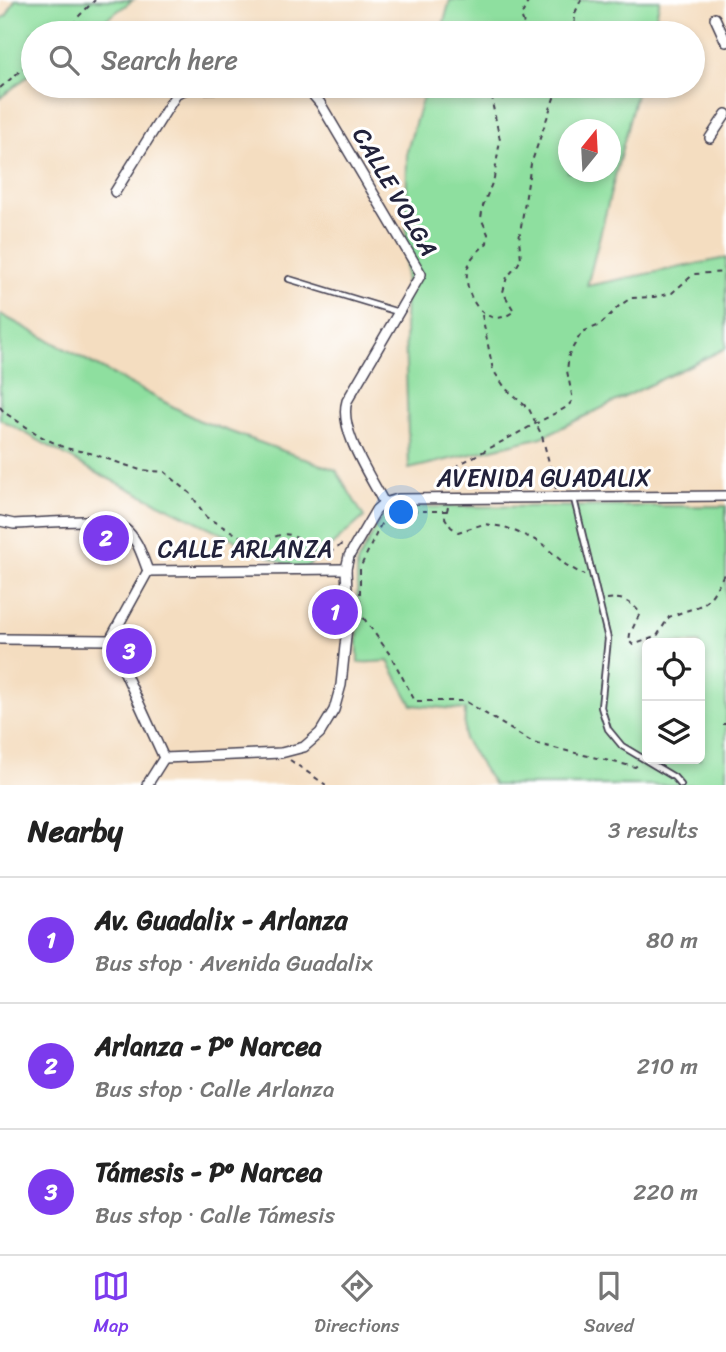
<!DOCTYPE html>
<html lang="en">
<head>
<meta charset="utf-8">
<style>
  body { margin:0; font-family:Sriracha,sans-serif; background:#f6f6f6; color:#222 }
  .controls { position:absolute; right:21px; bottom:21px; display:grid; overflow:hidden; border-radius:10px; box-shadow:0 4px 10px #0003 }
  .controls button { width:63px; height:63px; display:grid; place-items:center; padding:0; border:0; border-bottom:2px solid #e0e0e0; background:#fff; color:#222; font:35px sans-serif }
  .compass { position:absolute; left:558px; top:119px; width:63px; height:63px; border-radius:50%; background:#fff; box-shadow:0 4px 10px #0003; rotate:18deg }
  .you { position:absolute; left:402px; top:513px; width:24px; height:24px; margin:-18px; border:5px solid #fff; border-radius:50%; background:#1a73e8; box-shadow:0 0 0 10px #1a73e833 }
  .badge { display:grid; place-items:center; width:46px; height:46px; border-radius:50%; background:#7c3aed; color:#fff; font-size:23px; font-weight:700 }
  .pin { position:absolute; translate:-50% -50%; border:4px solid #fff; box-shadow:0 2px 7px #0006 }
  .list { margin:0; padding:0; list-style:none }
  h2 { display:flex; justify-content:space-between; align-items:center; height:91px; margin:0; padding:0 28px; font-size:30px }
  h2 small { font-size:23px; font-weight:400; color:#767676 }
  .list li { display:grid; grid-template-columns:46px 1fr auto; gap:21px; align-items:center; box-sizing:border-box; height:126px; padding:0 28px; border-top:2px solid #e0e0e0 }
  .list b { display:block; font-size:26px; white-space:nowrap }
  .list p { margin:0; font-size:23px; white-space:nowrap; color:#767676 }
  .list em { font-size:23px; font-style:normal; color:#767676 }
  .icon { flex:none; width:38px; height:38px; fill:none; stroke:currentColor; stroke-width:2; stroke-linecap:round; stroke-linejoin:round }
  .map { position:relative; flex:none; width:726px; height:785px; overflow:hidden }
  .search { position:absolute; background:#fff; box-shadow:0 4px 10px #0003; left:21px; right:21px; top:21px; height:77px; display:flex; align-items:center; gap:18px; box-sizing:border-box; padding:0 24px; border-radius:38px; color:#767676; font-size:26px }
  .sheet { height:469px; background:#fff }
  nav { display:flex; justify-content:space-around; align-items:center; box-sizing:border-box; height:98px; border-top:2px solid #e0e0e0; background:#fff; font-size:19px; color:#767676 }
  nav a { display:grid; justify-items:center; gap:4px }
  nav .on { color:#7c3aed }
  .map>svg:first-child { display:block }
  .green { fill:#8edf9f; stroke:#58806d; stroke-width:2; fill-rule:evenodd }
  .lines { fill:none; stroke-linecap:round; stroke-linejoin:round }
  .lane-casing { stroke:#423e4f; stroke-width:8 }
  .street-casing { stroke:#423e4f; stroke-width:12 }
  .path { stroke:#423e4f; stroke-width:2; stroke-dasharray:5 5; stroke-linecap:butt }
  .lane { stroke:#fff; stroke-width:4.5 }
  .street { stroke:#fff; stroke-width:9 }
  .labels { text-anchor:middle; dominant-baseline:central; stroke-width:6; stroke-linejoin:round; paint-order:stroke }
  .street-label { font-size:24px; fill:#22223b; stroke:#fff }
</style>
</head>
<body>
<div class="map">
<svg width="726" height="785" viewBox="0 0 726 785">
  <rect width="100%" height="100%" fill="#fff"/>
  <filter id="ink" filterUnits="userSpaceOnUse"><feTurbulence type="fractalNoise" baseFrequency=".0143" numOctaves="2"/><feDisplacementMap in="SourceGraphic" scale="14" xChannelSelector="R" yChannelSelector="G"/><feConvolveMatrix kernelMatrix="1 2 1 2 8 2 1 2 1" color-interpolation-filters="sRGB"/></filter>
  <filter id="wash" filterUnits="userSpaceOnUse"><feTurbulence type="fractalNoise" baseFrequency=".00686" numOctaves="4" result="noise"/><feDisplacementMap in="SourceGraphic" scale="28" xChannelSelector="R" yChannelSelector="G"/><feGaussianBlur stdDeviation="1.57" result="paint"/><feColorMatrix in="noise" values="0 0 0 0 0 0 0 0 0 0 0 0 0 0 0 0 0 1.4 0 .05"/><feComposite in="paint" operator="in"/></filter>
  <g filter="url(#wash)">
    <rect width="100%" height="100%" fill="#f4ddc0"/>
    <g class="green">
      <path d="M 15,0 L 133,0 L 87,33 L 33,33 L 33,72 L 0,98 L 0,20 L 7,15 Z"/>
      <path d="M 450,0 L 660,0 L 652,33 L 441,33 Z"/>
      <path d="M 426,86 L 638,86 L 587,286 L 726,258 L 726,348 L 542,437 L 409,469 L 405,334 L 407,151 ZM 568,130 L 610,130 L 610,172 L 568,172 Z"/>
      <path d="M 0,314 L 198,420 L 336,470 L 364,517 L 301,572 L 99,474 L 0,419 Z"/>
      <path d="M 726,506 L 726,785 L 494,785 L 464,739 L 465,710 L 412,705 L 388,661 L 358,663 L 357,563 L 381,518 L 398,507 ZM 647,643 L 700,643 L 700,759 L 647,759 Z"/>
    </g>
  </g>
  <g filter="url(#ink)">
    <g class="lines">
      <defs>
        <g id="lane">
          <path d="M 289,279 L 398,312"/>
          <path d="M 574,499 L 608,639 L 601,707 L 608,729 L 622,746 L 674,777 L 681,785"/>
        </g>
        <g id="street">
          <path d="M 715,18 L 726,42"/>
          <path d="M 710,138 L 726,114"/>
          <path d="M 115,192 L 177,93 L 187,89 L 297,86 L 308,89 L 320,103 L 421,274 L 347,401 C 338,430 371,477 384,503"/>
          <path d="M 0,521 L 14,524 C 37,524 107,515 124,528 C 138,539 142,556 148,571"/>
          <path d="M 148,571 L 346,569"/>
          <path d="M 0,639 L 110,640"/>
          <path d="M 110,640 L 164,758"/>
          <path d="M 110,640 L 148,571"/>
          <path d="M 164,758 L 281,753 L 304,747 L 320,733 L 334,710 L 341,685 L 348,617 L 346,569 L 349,556 L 376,510 L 384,503 L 398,499 L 726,496"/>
          <path d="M 147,785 L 164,758"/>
        </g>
      </defs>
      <use href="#lane" class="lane-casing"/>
      <use href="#street" class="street-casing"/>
      <g class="path">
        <path d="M 67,33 L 79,16 L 95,0"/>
        <path d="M 527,33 L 521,16 L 529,0"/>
        <path d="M 574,33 L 575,13 L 581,0"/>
        <path d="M 496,86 L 492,102 L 500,140 L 494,178 L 483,206 L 481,218 L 488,234 L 487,243 C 481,249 472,255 469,264 C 459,289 484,335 514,311 L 503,292 L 507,277 L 517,266 L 521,259 L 519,239 L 531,164 L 555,95 L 556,86"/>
        <path d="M 0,88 L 33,60"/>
        <path d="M 482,315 L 493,370 L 506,389 L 529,409 L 542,436 L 556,489"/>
        <path d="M 0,407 L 5,413 L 42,437 L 65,448 L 90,453 L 140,470 L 165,472 L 191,494 L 206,517 L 248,541 L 262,544 C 295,522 293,542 322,554 L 335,550 L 343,543 L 345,544"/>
        <path d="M 453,488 L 458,465 L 567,407 L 573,400 L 567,371 L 569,354 L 582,332 L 600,325 L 619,306 L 631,298 L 654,297 L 672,293 L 694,274 L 726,272"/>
        <path d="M 448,507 L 445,518 L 451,527 L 458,532 L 484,524 L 505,527 L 540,542 L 566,565 L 584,575"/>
        <path d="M 447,511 L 402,511 L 389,516 L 381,524 L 360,568 L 360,613 L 391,656 L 415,701 L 465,701 L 533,743 L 635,767 L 639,764"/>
        <path d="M 607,599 C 621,597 631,601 640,613 L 630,634 L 629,641 L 633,645 L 657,636 L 669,617 C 709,602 706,609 726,570"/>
        <path d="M 723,724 L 726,724"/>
        <path d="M 290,760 L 326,785"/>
      </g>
      <use href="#lane" class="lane"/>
      <use href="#street" class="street"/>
    </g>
  </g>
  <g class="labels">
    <g class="street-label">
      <text transform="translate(395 192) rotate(60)">CALLE VOLGA</text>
      <text x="544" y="478">AVENIDA GUADALIX</text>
      <text x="245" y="549">CALLE ARLANZA</text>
    </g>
  </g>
</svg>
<div class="controls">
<button><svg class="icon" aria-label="locate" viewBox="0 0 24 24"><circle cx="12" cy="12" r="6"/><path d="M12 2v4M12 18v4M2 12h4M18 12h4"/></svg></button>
<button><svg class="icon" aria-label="layers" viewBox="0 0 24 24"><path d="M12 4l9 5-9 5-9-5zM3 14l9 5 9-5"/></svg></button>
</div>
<svg class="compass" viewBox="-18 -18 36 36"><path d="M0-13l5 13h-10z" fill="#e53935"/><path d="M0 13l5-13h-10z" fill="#767676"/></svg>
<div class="you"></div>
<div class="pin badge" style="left:335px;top:612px">1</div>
<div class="pin badge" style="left:106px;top:538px">2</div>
<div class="pin badge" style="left:129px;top:651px">3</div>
<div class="search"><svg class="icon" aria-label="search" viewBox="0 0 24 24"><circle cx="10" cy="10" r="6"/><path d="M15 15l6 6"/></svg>Search here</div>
</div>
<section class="sheet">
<h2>Nearby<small>3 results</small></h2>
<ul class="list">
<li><span class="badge">1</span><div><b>Av. Guadalix - Arlanza</b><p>Bus stop · Avenida Guadalix</p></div><em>80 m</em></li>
<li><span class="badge">2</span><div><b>Arlanza - Pº Narcea</b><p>Bus stop · Calle Arlanza</p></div><em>210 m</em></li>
<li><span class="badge">3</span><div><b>Támesis - Pº Narcea</b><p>Bus stop · Calle Támesis</p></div><em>220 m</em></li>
</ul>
</section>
<nav>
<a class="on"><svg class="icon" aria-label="map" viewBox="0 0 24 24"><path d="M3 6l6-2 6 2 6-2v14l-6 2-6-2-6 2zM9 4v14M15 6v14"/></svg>Map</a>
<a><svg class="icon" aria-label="directions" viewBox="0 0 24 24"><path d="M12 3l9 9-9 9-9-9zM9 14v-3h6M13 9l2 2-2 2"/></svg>Directions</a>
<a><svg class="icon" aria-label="saved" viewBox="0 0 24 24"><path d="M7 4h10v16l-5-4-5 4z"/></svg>Saved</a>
</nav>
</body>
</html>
